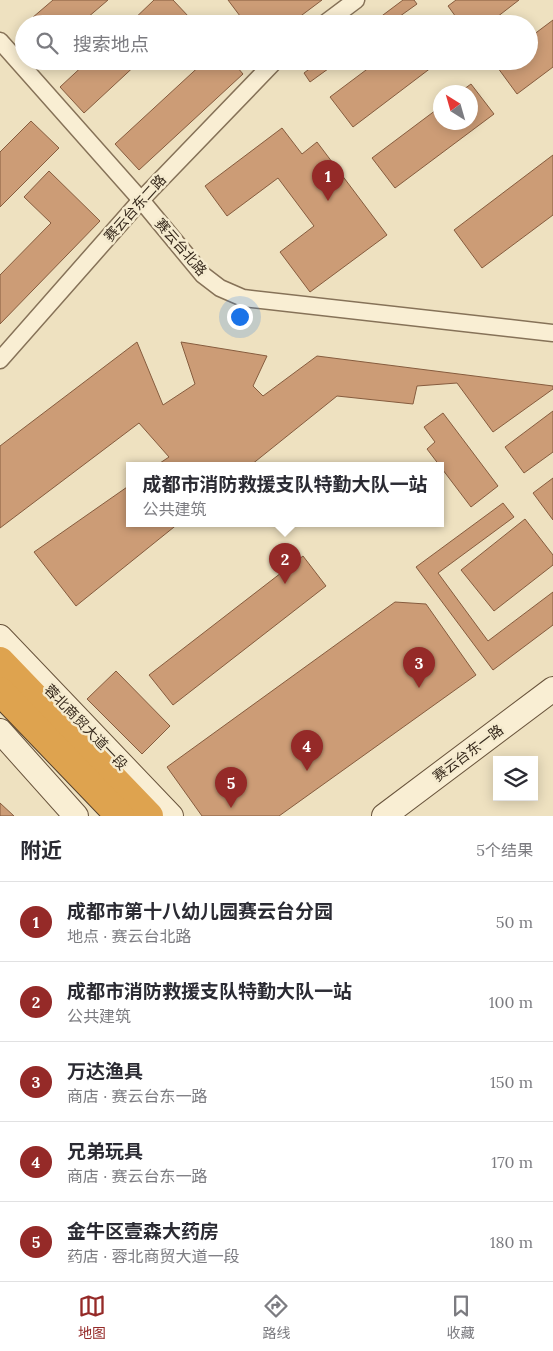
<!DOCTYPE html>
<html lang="zh">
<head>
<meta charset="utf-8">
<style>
  body { margin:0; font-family:Lora,"Noto Sans SC",serif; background:#f2f2f3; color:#2b2b33 }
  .controls { position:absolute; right:15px; bottom:15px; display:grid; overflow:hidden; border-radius:0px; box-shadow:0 2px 12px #0003 }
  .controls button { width:45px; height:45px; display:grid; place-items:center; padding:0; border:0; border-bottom:1px solid #e1e1e2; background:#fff; color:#2b2b33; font:25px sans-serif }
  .compass { position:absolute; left:433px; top:85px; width:45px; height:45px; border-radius:50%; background:#fff; box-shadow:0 2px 12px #0003; rotate:323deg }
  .you { position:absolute; left:239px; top:316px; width:18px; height:18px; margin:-12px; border:4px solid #fff; border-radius:50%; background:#1a73e8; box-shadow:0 0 0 8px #1a73e833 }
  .badge { display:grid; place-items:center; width:32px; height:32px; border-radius:50%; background:#952a28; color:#fff; font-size:16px; font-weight:700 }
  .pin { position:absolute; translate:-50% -41px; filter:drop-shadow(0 1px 2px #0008) }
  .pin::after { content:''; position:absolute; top:26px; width:18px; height:15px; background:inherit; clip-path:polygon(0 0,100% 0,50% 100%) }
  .popup { position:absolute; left:126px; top:462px; width:318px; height:65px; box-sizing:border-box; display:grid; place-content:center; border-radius:0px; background:#fff; filter:drop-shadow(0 1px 4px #0005); font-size:16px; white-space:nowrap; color:#7c7c81 }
  .popup b { font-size:19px; color:#2b2b33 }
  .popup::after { content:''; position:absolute; left:50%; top:100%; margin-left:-10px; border:10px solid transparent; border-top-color:#fff }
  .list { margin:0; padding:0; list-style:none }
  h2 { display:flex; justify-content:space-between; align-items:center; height:65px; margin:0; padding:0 20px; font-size:21px }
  h2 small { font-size:16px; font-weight:400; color:#7c7c81 }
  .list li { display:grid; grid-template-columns:32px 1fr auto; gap:15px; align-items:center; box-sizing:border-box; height:80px; padding:0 20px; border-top:1px solid #e1e1e2 }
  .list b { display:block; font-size:19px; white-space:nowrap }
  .list p { margin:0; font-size:16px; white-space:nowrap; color:#7c7c81 }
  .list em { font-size:16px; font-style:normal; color:#7c7c81 }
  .icon { flex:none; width:28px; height:28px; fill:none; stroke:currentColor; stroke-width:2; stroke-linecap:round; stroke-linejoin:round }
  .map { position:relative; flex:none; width:553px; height:816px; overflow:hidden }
  .search { position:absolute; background:#fff; box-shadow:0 2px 12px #0003; left:15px; right:15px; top:15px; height:55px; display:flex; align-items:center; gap:12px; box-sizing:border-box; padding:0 18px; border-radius:28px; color:#7c7c81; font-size:19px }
  .sheet { height:465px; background:#fff }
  nav { display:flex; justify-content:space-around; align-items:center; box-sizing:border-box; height:70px; border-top:1px solid #e1e1e2; background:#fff; font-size:14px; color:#7c7c81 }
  nav a { display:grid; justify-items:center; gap:2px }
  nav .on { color:#952a28 }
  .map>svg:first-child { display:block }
  .building { fill:#cc9c76; stroke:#865c3e }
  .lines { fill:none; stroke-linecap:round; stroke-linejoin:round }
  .street-casing { stroke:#867258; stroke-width:19 }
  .secondary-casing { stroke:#68533b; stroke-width:26 }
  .highway-casing { stroke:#54402c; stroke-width:30 }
  .street { stroke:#f9eed3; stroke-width:16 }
  .secondary { stroke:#f9eed3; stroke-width:24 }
  .highway { stroke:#dea34f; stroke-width:28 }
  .labels { text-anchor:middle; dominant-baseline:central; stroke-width:5; stroke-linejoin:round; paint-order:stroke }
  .street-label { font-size:14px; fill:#36291c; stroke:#f5ebcf }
</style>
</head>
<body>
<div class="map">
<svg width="553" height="816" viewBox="0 0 553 816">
  <rect width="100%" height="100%" fill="#eee1c0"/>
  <g class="building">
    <path d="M 53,0 L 108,0 L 80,24 L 25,24 Z"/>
    <path d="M 154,0 L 173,0 L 189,17 L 181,24 L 129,24 Z"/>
    <path d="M 228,0 L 322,0 L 290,24 L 246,24 Z"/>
    <path d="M 403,0 L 414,0 L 417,4 L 389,24 L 371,24 Z"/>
    <path d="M 456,0 L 519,0 L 488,24 L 461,24 L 448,6 Z"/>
    <path d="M 553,20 L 553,67 L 517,94 L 495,64 L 498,61 L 529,61 L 529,38 Z"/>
    <path d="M 88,61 L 140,61 L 84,113 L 60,87 Z"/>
    <path d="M 205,61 L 232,61 L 243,74 L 139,170 L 115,144 Z"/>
    <path d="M 320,61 L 339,61 L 310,82 L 304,73 Z"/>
    <path d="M 378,61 L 440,61 L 353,127 L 330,97 Z"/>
    <path d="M 471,84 L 494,114 L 395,188 L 372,158 L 440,107 L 440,122 L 470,122 L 470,92 L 460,92 Z"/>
    <path d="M 31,121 L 59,148 L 0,207 L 0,152 Z"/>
    <path d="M 282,128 L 302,154 L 317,142 L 387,235 L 310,292 L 280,252 L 314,226 L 278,178 L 227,216 L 205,186 Z"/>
    <path d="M 553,155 L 553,215 L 482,268 L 454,230 Z"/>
    <path d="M 49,171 L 100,221 L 0,324 L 0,275 L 51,223 L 24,197 Z"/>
    <path d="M 137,342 L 163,405 L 195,384 L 181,342 L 267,356 L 253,386 L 263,396 L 317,356 L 553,386 L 553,389 L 493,432 L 457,383 L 417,386 L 413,404 L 337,396 L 251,465 L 157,465 L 169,457 L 139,423 L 0,528 L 0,446 Z"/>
    <path d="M 553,411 L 553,452 L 524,473 L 505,447 Z"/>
    <path d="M 443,413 L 498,486 L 471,507 L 427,449 L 435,442 L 424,427 Z"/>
    <path d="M 553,478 L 553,520 L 533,493 Z"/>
    <path d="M 130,485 L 130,523 L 179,523 L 76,606 L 34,552 Z"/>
    <path d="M 503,503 L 514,517 L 438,573 L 488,641 L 553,592 L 553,625 L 493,670 L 416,567 Z"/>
    <path d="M 525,519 L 553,555 L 553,565 L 494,611 L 461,570 Z"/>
    <path d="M 303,556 L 326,586 L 173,705 L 149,675 Z"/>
    <path d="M 395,602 L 426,604 L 476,675 L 279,816 L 202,816 L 167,767 Z"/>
    <path d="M 116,671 L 170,726 L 142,754 L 87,699 Z"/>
    <path d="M 0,803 L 14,816 L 0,816 Z"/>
  </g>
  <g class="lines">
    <defs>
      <g id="street">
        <path d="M 324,24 L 356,0"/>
        <path d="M 0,41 L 141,200 L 203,275 L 220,288 L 243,298 L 553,333"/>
        <path d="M 0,360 L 141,200 L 275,61"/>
      </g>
      <g id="secondary">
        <path d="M 0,637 L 171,816"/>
        <path d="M 0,731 L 76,816"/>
        <path d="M 384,816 L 553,689"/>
      </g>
      <g id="highway">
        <path d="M 0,661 L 149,816"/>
        <path d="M 0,691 L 120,816"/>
      </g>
    </defs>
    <use href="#street" class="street-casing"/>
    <use href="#secondary" class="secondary-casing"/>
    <use href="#highway" class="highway-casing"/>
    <use href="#street" class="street"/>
    <use href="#secondary" class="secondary"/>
    <use href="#highway" class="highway"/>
  </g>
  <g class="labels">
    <g class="street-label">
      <text transform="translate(135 208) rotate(-48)">赛云台东二路</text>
      <text transform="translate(181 247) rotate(49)">赛云台北路</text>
      <text transform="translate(86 727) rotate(46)">蓉北商贸大道一段</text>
      <text transform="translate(468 753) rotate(-37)">赛云台东一路</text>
    </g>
  </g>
</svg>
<div class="controls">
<button><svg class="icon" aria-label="layers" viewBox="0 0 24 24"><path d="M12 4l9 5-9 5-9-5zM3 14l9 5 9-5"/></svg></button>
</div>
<svg class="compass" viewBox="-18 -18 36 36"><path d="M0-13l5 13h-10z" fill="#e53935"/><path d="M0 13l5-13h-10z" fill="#7c7c81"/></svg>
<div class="you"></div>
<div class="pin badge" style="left:328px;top:201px">1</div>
<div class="pin badge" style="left:285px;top:584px">2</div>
<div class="popup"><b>成都市消防救援支队特勤大队一站</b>公共建筑</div>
<div class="pin badge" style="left:419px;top:688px">3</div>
<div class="pin badge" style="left:307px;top:771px">4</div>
<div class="pin badge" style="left:231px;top:808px">5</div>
<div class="search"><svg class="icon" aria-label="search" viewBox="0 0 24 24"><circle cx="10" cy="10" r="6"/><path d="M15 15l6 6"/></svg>搜索地点</div>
</div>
<section class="sheet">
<h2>附近<small>5个结果</small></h2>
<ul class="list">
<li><span class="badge">1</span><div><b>成都市第十八幼儿园赛云台分园</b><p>地点 · 赛云台北路</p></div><em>50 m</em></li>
<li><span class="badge">2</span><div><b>成都市消防救援支队特勤大队一站</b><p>公共建筑</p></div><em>100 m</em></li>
<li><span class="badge">3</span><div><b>万达渔具</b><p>商店 · 赛云台东一路</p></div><em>150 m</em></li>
<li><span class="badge">4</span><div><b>兄弟玩具</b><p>商店 · 赛云台东一路</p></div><em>170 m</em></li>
<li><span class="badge">5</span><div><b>金牛区壹森大药房</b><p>药店 · 蓉北商贸大道一段</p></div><em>180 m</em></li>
</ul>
</section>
<nav>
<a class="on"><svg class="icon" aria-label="map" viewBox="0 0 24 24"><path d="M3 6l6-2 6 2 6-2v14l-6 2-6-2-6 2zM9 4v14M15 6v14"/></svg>地图</a>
<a><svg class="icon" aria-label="directions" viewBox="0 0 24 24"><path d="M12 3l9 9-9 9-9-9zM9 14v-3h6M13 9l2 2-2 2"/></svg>路线</a>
<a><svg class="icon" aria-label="saved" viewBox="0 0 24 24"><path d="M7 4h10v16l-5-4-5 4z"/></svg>收藏</a>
</nav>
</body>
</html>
